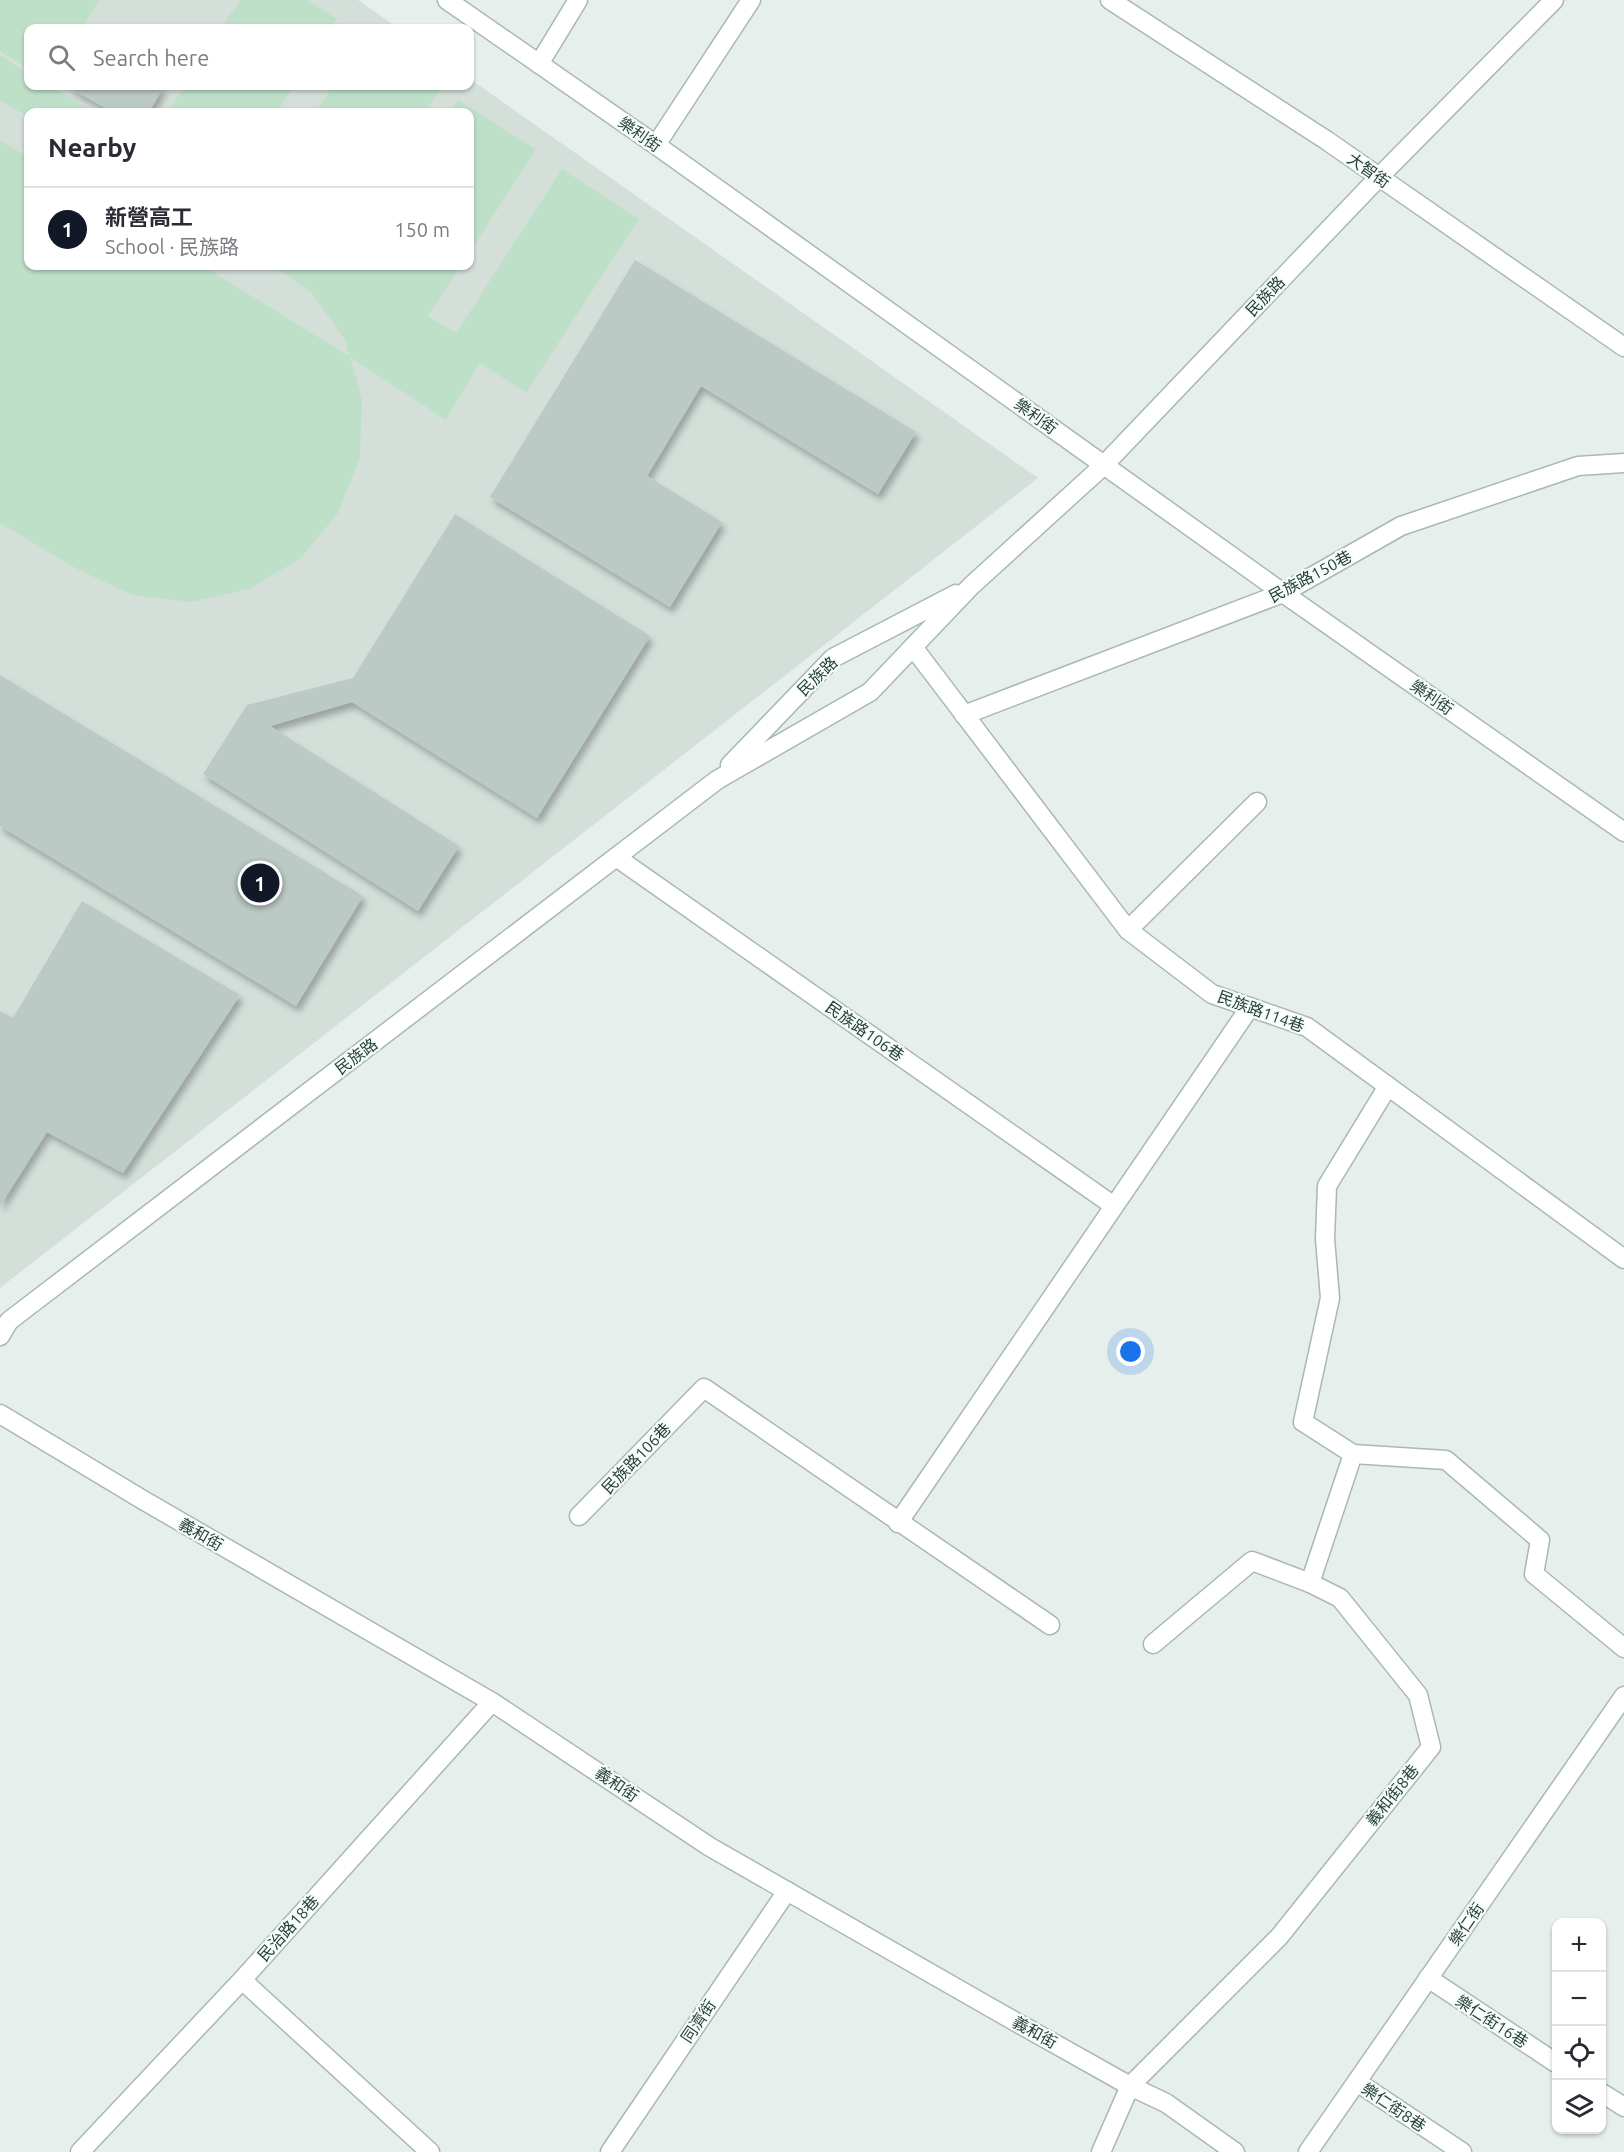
<!DOCTYPE html>
<html lang="en">
<head>
<meta charset="utf-8">
<style>
  body { margin:0; font-family:Ubuntu,"Noto Sans TC",sans-serif; background:#f7f7f7; color:#2b2b33 }
  .controls { position:absolute; right:18px; bottom:18px; display:grid; overflow:hidden; border-radius:12px; box-shadow:0 2px 4px #0004 }
  .controls button { width:54px; height:54px; display:grid; place-items:center; padding:0; border:0; border-bottom:2px solid #e1e1e2; background:#fff; color:#2b2b33; font:30px sans-serif }
  .you { position:absolute; left:1131px; top:1352px; width:21px; height:21px; margin:-15px; border:4px solid #fff; border-radius:50%; background:#1a73e8; box-shadow:0 0 0 9px #1a73e833 }
  .badge { display:grid; place-items:center; width:39px; height:39px; border-radius:50%; background:#111827; color:#fff; font-size:20px; font-weight:700 }
  .pin { position:absolute; translate:-50% -50%; border:3px solid #fff; box-shadow:0 2px 6px #0006 }
  .list { margin:0; padding:0; list-style:none }
  h2 { display:flex; justify-content:space-between; align-items:center; height:78px; margin:0; padding:0 24px; font-size:26px }
  h2 small { font-size:20px; font-weight:400; color:#7c7c81 }
  .list li { display:grid; grid-template-columns:39px 1fr auto; gap:18px; align-items:center; box-sizing:border-box; height:84px; padding:0 24px; border-top:2px solid #e1e1e2 }
  .list b { display:block; font-size:22px; white-space:nowrap }
  .list p { margin:0; font-size:20px; white-space:nowrap; color:#7c7c81 }
  .list em { font-size:20px; font-style:normal; color:#7c7c81 }
  .icon { flex:none; width:33px; height:33px; fill:none; stroke:currentColor; stroke-width:2; stroke-linecap:round; stroke-linejoin:round }
  .map { position:relative; flex:none; width:1624px; height:2152px; overflow:hidden }
  .search { position:absolute; background:#fff; box-shadow:0 2px 4px #0004; left:24px; top:24px; width:450px; height:66px; display:flex; align-items:center; gap:15px; box-sizing:border-box; padding:0 21px; border-radius:12px; color:#7c7c81; font-size:22px }
  .panel { position:absolute; background:#fff; box-shadow:0 2px 4px #0004; left:24px; top:108px; width:450px; height:162px; border-radius:12px }
  .map>svg:first-child { display:block }
  .built { fill:#d4dfda; fill-rule:evenodd }
  .green { fill:#bfe0c8 }
  .building { fill:#bbcac4; filter:url(#shadow) }
  .lines { fill:none; stroke-linecap:round; stroke-linejoin:round }
  .lane-casing { stroke:#a8b8b2; stroke-width:21 }
  .street-casing { stroke:#a8b8b2; stroke-width:21 }
  .lane { stroke:#fff; stroke-width:18 }
  .street { stroke:#fff; stroke-width:18 }
  .labels { text-anchor:middle; dominant-baseline:central; stroke-width:4.5; stroke-linejoin:round; paint-order:stroke }
  .street-label { font-size:16px; fill:#24423a; stroke:#f7fbf9 }
</style>
</head>
<body>
<div class="map">
<svg width="1624" height="2152" viewBox="0 0 1624 2152">
  <defs>
    <filter id="shadow"><feDropShadow dx="3.5" dy="6" stdDeviation="3" flood-color="#0004"/></filter>
  </defs>
  <rect width="100%" height="100%" fill="#e6efeb"/>
  <path class="built" d="M 0,0 L 358,0 L 398,28 L 28,28 L 28,86 L 470,86 L 470,79 L 1038,478 L 0,1288 ZM 28,112 L 470,112 L 470,266 L 28,266 Z"/>
  <g class="green">
    <path d="M 0,0 L 100,0 L 82,28 L 28,28 L 28,69 L 0,51 Z"/>
    <path d="M 240,0 L 308,0 L 337,19 L 331,28 L 221,28 Z"/>
    <path d="M 0,55 L 28,73 L 28,86 L 50,86 L 94,112 L 28,112 L 28,117 L 0,100 Z"/>
    <path d="M 185,86 L 294,86 L 277,112 L 167,112 Z"/>
    <path d="M 333,86 L 435,86 L 440,89 L 425,112 L 315,112 Z"/>
    <path d="M 458,100 L 536,149 L 470,252 L 470,112 L 450,112 Z"/>
    <path d="M 0,140 L 28,157 L 28,266 L 203,266 L 349,356 L 346,342 L 312,293 L 273,266 L 345,266 L 349,268 L 351,266 L 461,266 L 428,316 L 456,333 L 562,169 L 639,219 L 526,393 L 480,363 L 446,420 L 350,357 L 362,399 L 360,458 L 338,513 L 300,559 L 249,589 L 191,602 L 132,595 L 77,569 L 0,523 Z"/>
  </g>
  <g class="building">
    <path d="M 66,86 L 164,86 L 149,112 L 113,112 Z"/>
    <path d="M 635,260 L 916,432 L 878,494 L 701,386 L 647,476 L 722,522 L 670,607 L 490,497 Z"/>
    <path d="M 455,514 L 650,636 L 537,818 L 352,702 L 270,726 L 459,846 L 418,911 L 203,774 L 247,705 L 353,678 Z"/>
    <path d="M 0,675 L 363,896 L 296,1006 L 0,826 Z"/>
    <path d="M 82,901 L 240,995 L 123,1173 L 47,1132 L 0,1206 L 0,1011 L 13,1018 Z"/>
  </g>
  <g class="lines">
    <defs>
      <g id="lane">
        <path d="M 539,64 L 578,0"/>
        <path d="M 656,145 L 751,0"/>
        <path d="M 913,647 L 1128,930 L 1212,994 L 1307,1027 L 1624,1259"/>
        <path d="M 964,715 L 1283,593 L 1401,526 L 1578,466 L 1624,463"/>
        <path d="M 616,857 L 1114,1206"/>
        <path d="M 1128,930 L 1257,802"/>
        <path d="M 1353,1454 L 1446,1460 L 1540,1540 L 1534,1574 L 1624,1648"/>
        <path d="M 579,1516 L 704,1388 L 1050,1625"/>
        <path d="M 898,1523 L 1250,1007"/>
        <path d="M 1310,1583 L 1353,1454 L 1303,1422 L 1330,1298 L 1325,1239 L 1327,1186 L 1388,1086"/>
        <path d="M 1428,1978 L 1556,2063"/>
        <path d="M 242,1980 L 430,2152"/>
        <path d="M 1357,2082 L 1462,2152"/>
        <path d="M 1602,2093 L 1624,2107"/>
        <path d="M 80,2152 L 242,1980 L 492,1702"/>
        <path d="M 1101,2152 L 1130,2086 L 1279,1937 L 1431,1747 L 1418,1695 L 1340,1598 L 1310,1583 L 1252,1561 L 1153,1644"/>
      </g>
      <g id="street">
        <path d="M 447,0 L 656,145 L 1283,593 L 1624,832"/>
        <path d="M 1110,0 L 1326,140 L 1624,347"/>
        <path d="M 730,765 L 833,658 L 956,594"/>
        <path d="M 0,1336 L 9,1321 L 717,780 L 870,692 L 971,586 L 1104,465 L 1379,177 L 1554,0"/>
        <path d="M 0,1414 L 143,1500 L 492,1702 L 710,1847 L 1000,2013 L 1130,2086 L 1166,2103 L 1235,2152"/>
        <path d="M 610,2152 L 787,1891"/>
        <path d="M 1308,2152 L 1624,1696"/>
      </g>
    </defs>
    <use href="#lane" class="lane-casing"/>
    <use href="#street" class="street-casing"/>
    <use href="#lane" class="lane"/>
    <use href="#street" class="street"/>
  </g>
  <g class="labels">
    <g class="street-label">
      <text transform="translate(640 134) rotate(35)">樂利街</text>
      <text transform="translate(1369 170) rotate(35)">大智街</text>
      <text transform="translate(1265 296) rotate(-46)">民族路</text>
      <text transform="translate(1036 416) rotate(36)">樂利街</text>
      <text transform="translate(1310 576) rotate(-28)">民族路150巷</text>
      <text transform="translate(817 676) rotate(-44)">民族路</text>
      <text transform="translate(1432 697) rotate(35)">樂利街</text>
      <text transform="translate(1261 1011) rotate(20)">民族路114巷</text>
      <text transform="translate(865 1031) rotate(35)">民族路106巷</text>
      <text transform="translate(356 1056) rotate(-37)">民族路</text>
      <text transform="translate(636 1458) rotate(-46)">民族路106巷</text>
      <text transform="translate(201 1534) rotate(30)">義和街</text>
      <text transform="translate(617 1784) rotate(34)">義和街</text>
      <text transform="translate(1392 1795) rotate(-51)">義和街8巷</text>
      <text transform="translate(1466 1924) rotate(-55)">樂仁街</text>
      <text transform="translate(288 1928) rotate(-48)">民治路18巷</text>
      <text transform="translate(698 2021) rotate(-56)">同濟街</text>
      <text transform="translate(1492 2021) rotate(33)">樂仁街16巷</text>
      <text transform="translate(1035 2032) rotate(29)">義和街</text>
      <text transform="translate(1394 2107) rotate(34)">樂仁街8巷</text>
    </g>
  </g>
</svg>
<div class="controls">
<button>+</button>
<button>−</button>
<button><svg class="icon" aria-label="locate" viewBox="0 0 24 24"><circle cx="12" cy="12" r="6"/><path d="M12 2v4M12 18v4M2 12h4M18 12h4"/></svg></button>
<button><svg class="icon" aria-label="layers" viewBox="0 0 24 24"><path d="M12 4l9 5-9 5-9-5zM3 14l9 5 9-5"/></svg></button>
</div>
<div class="you"></div>
<div class="pin badge" style="left:260px;top:883px">1</div>
<div class="search"><svg class="icon" aria-label="search" viewBox="0 0 24 24"><circle cx="10" cy="10" r="6"/><path d="M15 15l6 6"/></svg>Search here</div>
<section class="panel">
<h2>Nearby<small></small></h2>
<ul class="list">
<li><span class="badge">1</span><div><b>新營高工</b><p>School · 民族路</p></div><em>150 m</em></li>
</ul>
</section>
</div>
</body>
</html>
